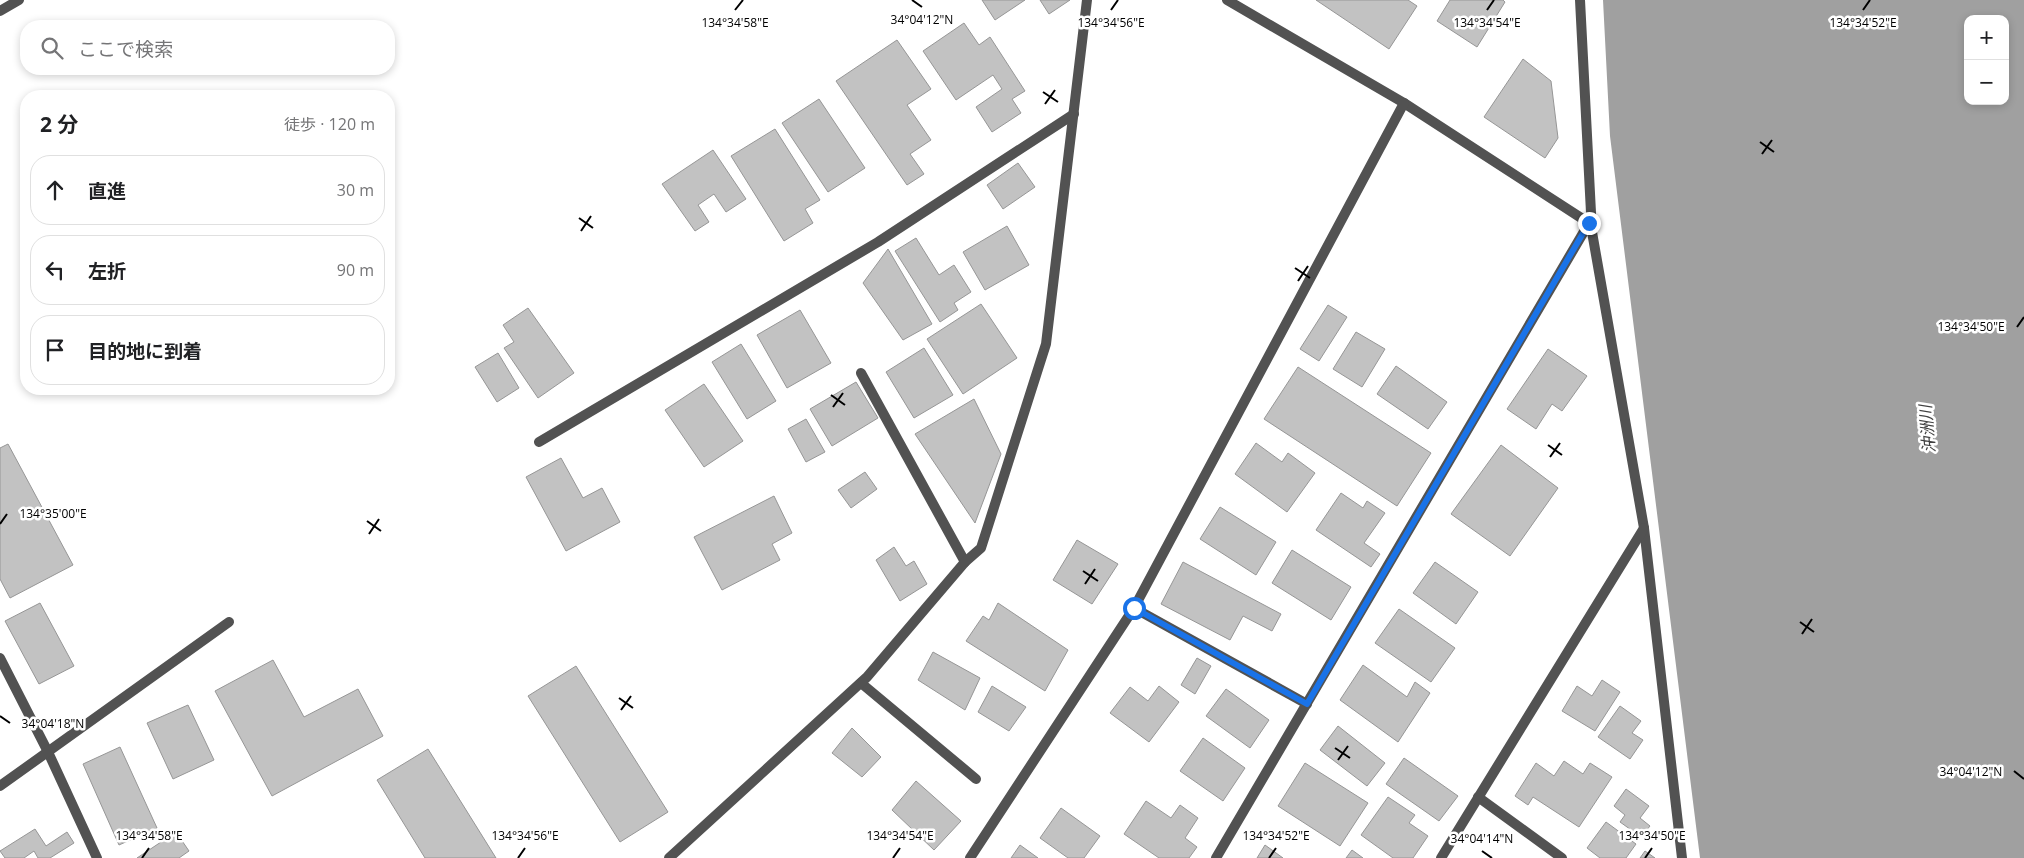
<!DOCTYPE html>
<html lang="ja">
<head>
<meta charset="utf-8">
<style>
  body { margin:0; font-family:"Open Sans","Noto Sans JP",sans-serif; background:#f6f6f6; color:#202124 }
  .controls { position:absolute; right:15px; top:15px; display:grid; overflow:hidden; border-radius:10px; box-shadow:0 2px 8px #0003 }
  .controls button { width:45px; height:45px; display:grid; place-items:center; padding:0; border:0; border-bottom:1px solid #e0e0e0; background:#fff; color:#202124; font:25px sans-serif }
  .stop { position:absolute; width:15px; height:15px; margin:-11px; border:4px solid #1a73e8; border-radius:50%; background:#fff }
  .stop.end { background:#1a73e8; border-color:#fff; box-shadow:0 1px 5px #0008 }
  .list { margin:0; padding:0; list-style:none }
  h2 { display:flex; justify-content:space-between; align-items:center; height:65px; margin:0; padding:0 20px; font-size:21px }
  h2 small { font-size:16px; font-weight:400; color:#757577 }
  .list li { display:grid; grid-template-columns:32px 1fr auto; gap:15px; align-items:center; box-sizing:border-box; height:70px; margin:0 10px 10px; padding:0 10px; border:1px solid #e0e0e0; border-radius:20px }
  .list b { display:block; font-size:19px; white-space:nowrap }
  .list em { font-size:16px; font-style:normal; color:#757577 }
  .icon { flex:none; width:28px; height:28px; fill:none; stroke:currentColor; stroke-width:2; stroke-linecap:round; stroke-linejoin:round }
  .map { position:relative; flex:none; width:2024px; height:858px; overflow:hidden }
  .search { position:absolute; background:#fff; box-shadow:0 2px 8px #0003; left:20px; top:20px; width:375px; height:55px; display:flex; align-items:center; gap:12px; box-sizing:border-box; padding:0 18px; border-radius:20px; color:#757577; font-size:19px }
  .panel { position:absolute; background:#fff; box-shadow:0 2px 8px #0003; left:20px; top:90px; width:375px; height:305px; border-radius:20px }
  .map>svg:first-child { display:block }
  .water { fill:#a0a0a0; fill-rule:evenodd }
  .building { fill:#c2c2c2; stroke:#969696 }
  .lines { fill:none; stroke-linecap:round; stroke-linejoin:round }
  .minor { stroke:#525252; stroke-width:10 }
  .route { stroke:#1a73e8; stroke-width:6 }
  .ticks { fill:none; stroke:#000; stroke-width:2 }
  .labels { text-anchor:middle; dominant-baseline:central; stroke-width:5; stroke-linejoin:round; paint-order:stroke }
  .water-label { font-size:16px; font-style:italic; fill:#414141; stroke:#fff }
  .ticks-label { font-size:12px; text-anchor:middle; fill:#000; stroke:#fff; stroke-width:5; stroke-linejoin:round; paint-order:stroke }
</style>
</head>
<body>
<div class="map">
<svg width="2024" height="858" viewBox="0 0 2024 858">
  <rect width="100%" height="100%" fill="#fff"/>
  <path class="water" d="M 1603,0 L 2024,0 L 2024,858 L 1700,858 L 1610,136 ZM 1968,19 L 2005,19 L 2005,101 L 1968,101 Z"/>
  <g class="building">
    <path d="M 982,0 L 1025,0 L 995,20 Z"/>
    <path d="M 1040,0 L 1070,0 L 1049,14 Z"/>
    <path d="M 1316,0 L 1408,0 L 1417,6 L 1389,49 Z"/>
    <path d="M 1450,0 L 1503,0 L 1505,2 L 1477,47 L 1437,21 Z"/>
    <path d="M 964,23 L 979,45 L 990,37 L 1025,91 L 1012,99 L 1021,113 L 992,132 L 976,107 L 1002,89 L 993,75 L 956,100 L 923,51 Z"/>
    <path d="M 897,40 L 931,89 L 907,105 L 931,140 L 910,154 L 924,174 L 907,185 L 836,81 Z"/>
    <path d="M 1523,59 L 1551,81 L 1558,138 L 1545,158 L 1484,117 Z"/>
    <path d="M 819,99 L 865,168 L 828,192 L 782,123 Z"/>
    <path d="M 775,129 L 820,200 L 805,209 L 813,223 L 784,241 L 731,156 Z"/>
    <path d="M 713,150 L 746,199 L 726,212 L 714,194 L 698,205 L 709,222 L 695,231 L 662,184 Z"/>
    <path d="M 1018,163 L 1035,187 L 1003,209 L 987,185 Z"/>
    <path d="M 1007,226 L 1029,265 L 985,290 L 963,252 Z"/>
    <path d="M 916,238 L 939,275 L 954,265 L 971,292 L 954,303 L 958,310 L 940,322 L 895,251 Z"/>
    <path d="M 888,249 L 932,324 L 903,340 L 863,283 Z"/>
    <path d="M 981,304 L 1017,358 L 963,394 L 927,339 Z"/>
    <path d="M 1328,305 L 1347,317 L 1319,361 L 1300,349 Z"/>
    <path d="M 528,308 L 574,373 L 538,398 L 504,348 L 514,342 L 503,325 Z"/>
    <path d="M 800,310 L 831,363 L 787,388 L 757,335 Z"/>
    <path d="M 1356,332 L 1385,349 L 1362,387 L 1333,369 Z"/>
    <path d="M 741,344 L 776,401 L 747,419 L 712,362 Z"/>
    <path d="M 924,348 L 953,395 L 914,418 L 886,372 Z"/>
    <path d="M 1548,349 L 1587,376 L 1562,411 L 1552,404 L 1536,429 L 1507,409 Z"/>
    <path d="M 498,353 L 519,388 L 497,402 L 475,367 Z"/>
    <path d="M 1396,366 L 1447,402 L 1428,429 L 1377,394 Z"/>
    <path d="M 1298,367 L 1431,453 L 1397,506 L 1264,419 Z"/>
    <path d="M 856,382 L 878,418 L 832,446 L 810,409 Z"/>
    <path d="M 704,384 L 743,441 L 704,467 L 665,410 Z"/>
    <path d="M 974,399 L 1001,454 L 975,523 L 915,434 Z"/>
    <path d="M 806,419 L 825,452 L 806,462 L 788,429 Z"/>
    <path d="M 1256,443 L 1282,462 L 1288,453 L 1315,473 L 1287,512 L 1235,474 Z"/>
    <path d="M 8,444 L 73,565 L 10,598 L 0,579 L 0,448 Z"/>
    <path d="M 1501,445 L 1558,488 L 1510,556 L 1451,514 Z"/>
    <path d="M 561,458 L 583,498 L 602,488 L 620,522 L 566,551 L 526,477 Z"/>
    <path d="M 865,472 L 877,489 L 851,508 L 838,490 Z"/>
    <path d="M 1341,493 L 1363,508 L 1367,501 L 1385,513 L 1364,543 L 1380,554 L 1371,567 L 1316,530 Z"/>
    <path d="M 774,496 L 792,533 L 772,544 L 780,560 L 722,590 L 694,537 Z"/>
    <path d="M 1220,507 L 1276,542 L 1256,575 L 1200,539 Z"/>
    <path d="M 1077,540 L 1118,564 L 1092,604 L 1053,580 Z"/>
    <path d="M 894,547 L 906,566 L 914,561 L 927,584 L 900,601 L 876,560 Z"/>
    <path d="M 1292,550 L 1351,587 L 1331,620 L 1272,583 Z"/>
    <path d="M 1183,562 L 1281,614 L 1272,631 L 1243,616 L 1230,640 L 1161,604 Z"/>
    <path d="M 1435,562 L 1478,592 L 1456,624 L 1413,593 Z"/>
    <path d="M 40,603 L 74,666 L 39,684 L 5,621 Z"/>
    <path d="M 998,603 L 1068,650 L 1045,691 L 966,641 L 983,616 L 989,620 Z"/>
    <path d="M 1399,609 L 1455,648 L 1431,682 L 1375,643 Z"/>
    <path d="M 933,652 L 980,678 L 965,710 L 918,680 Z"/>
    <path d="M 1197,658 L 1211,666 L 1195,694 L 1181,685 Z"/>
    <path d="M 273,660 L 304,717 L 358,689 L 383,736 L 272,796 L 215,691 Z"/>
    <path d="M 1363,665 L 1407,697 L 1415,682 L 1430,693 L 1398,742 L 1340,700 Z"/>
    <path d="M 576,666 L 668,812 L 620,842 L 528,696 Z"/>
    <path d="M 1602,680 L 1620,692 L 1595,731 L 1562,711 L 1577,686 L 1592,696 Z"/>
    <path d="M 992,686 L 1026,707 L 1009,731 L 978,712 Z"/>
    <path d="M 1159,686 L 1179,702 L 1149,742 L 1110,713 L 1130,687 L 1148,701 Z"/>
    <path d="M 1226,689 L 1269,720 L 1250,748 L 1206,716 Z"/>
    <path d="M 188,705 L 214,760 L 173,779 L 147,723 Z"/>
    <path d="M 1620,706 L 1641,721 L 1632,733 L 1643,740 L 1630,759 L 1598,737 Z"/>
    <path d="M 1338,726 L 1385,763 L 1367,786 L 1320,750 Z"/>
    <path d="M 852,728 L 881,757 L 862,777 L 832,753 Z"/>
    <path d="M 1203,738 L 1245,768 L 1223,801 L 1180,771 Z"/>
    <path d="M 120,747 L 157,828 L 119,845 L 83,764 Z"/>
    <path d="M 428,749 L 496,858 L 425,858 L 377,780 Z"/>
    <path d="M 1404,758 L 1458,796 L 1439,821 L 1386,784 Z"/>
    <path d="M 1564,761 L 1583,774 L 1590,763 L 1612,777 L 1579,827 L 1533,797 L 1528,805 L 1515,796 L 1536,763 L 1554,776 Z"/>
    <path d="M 1305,763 L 1368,803 L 1340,846 L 1278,806 Z"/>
    <path d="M 916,781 L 961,821 L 934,850 L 892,810 Z"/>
    <path d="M 1626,789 L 1649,806 L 1640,818 L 1650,826 L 1641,837 L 1620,822 L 1625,815 L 1614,806 Z"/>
    <path d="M 1388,797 L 1415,815 L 1409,823 L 1428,836 L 1413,858 L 1393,858 L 1361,835 Z"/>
    <path d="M 1146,801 L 1171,818 L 1180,805 L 1198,818 L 1185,838 L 1197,847 L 1189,858 L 1159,858 L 1124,834 Z"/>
    <path d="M 1061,808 L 1100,836 L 1084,858 L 1068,858 L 1040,838 Z"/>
    <path d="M 1606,822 L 1636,844 L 1626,858 L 1600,858 L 1587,848 Z"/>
    <path d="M 35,829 L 46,846 L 67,832 L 74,843 L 50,858 L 38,858 L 34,851 L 24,858 L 5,858 L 0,851 Z"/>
    <path d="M 176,832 L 189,851 L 179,858 L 137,858 Z"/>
    <path d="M 1020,845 L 1038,858 L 1011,858 Z"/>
    <path d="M 1265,845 L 1283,858 L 1257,858 Z"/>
    <path d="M 1352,850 L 1363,858 L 1346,858 Z"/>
    <path d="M 1645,851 L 1655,858 L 1640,858 Z"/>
  </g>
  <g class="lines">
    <g class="minor">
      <path d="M 1227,0 L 1404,103 L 1589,223 L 1591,228"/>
      <path d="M 1580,0 L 1592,232 L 1644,528 L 1682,858"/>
      <path d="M 0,11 L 19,0"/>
      <path d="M 861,373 L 965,562"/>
      <path d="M 539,442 L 878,242 L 1074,114"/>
      <path d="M 1134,608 L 1307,704"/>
      <path d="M 0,658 L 48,752 L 97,858"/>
      <path d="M 861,683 L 976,779"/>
      <path d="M 0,786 L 229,622"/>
      <path d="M 1478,797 L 1562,858"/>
      <path d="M 669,858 L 867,677 L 965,562 L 981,548 L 1046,344 L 1087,0"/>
      <path d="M 970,858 L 1134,608 L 1404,103"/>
      <path d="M 1216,858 L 1589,223"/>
      <path d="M 1441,858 L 1644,528"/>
    </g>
  </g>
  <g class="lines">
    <path class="route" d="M 1134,608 L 1307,704 L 1589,223"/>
  </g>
  <path class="ticks" d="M 912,0 L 922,7M 735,10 L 743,0M 1111,10 L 1118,0M 1487,10 L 1494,0M 1863,10 L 1870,0M 1043,92 L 1058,102M 1045,104 L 1055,90M 1760,142 L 1774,152M 1762,154 L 1772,140M 579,218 L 593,228M 581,231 L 591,216M 1295,268 L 1310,278M 1298,281 L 1308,266M 2017,327 L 2024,317M 831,395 L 845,405M 833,407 L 843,393M 1548,445 L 1562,455M 1550,457 L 1560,443M 367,521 L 381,531M 0,524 L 7,514M 369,534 L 379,519M 1083,571 L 1098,581M 1085,584 L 1095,569M 1800,622 L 1814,632M 1802,634 L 1812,619M 619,698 L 633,708M 621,710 L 631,696M 0,716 L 10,723M 1335,748 L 1350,758M 1338,760 L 1348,746M 2014,771 L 2024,779M 1482,851 L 1492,858M 142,858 L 149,848M 518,858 L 525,848M 893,858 L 900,848M 1269,858 L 1276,848M 1645,858 L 1652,848"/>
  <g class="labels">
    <g class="water-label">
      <text transform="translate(1927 429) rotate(-95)">沖洲川</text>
    </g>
  </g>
  <g class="ticks-label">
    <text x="922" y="24">34°04'12"N</text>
    <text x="735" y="27">134°34'58"E</text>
    <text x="1111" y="27">134°34'56"E</text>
    <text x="1487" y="27">134°34'54"E</text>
    <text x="1863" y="27">134°34'52"E</text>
    <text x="1971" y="331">134°34'50"E</text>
    <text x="53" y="518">134°35'00"E</text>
    <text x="53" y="728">34°04'18"N</text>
    <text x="1971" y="776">34°04'12"N</text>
    <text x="149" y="840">134°34'58"E</text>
    <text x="525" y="840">134°34'56"E</text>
    <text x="900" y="840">134°34'54"E</text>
    <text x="1276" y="840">134°34'52"E</text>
    <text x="1652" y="840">134°34'50"E</text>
    <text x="1482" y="843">34°04'14"N</text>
  </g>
</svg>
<div class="controls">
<button>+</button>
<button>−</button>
</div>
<div class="stop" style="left:1134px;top:608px"></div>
<div class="stop end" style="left:1589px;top:223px"></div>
<div class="search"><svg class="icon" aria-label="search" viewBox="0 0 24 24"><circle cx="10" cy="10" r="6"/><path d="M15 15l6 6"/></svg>ここで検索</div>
<section class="panel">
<h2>2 分<small>徒歩 · 120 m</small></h2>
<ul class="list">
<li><svg class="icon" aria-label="ahead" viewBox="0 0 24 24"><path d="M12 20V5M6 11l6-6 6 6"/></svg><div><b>直進</b></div><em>30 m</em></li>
<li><svg class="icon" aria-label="left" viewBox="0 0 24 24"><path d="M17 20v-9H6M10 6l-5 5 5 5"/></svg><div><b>左折</b></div><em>90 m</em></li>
<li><svg class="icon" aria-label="arrive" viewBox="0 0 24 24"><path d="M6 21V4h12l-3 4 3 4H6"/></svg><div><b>目的地に到着</b></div></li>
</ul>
</section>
</div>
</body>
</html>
